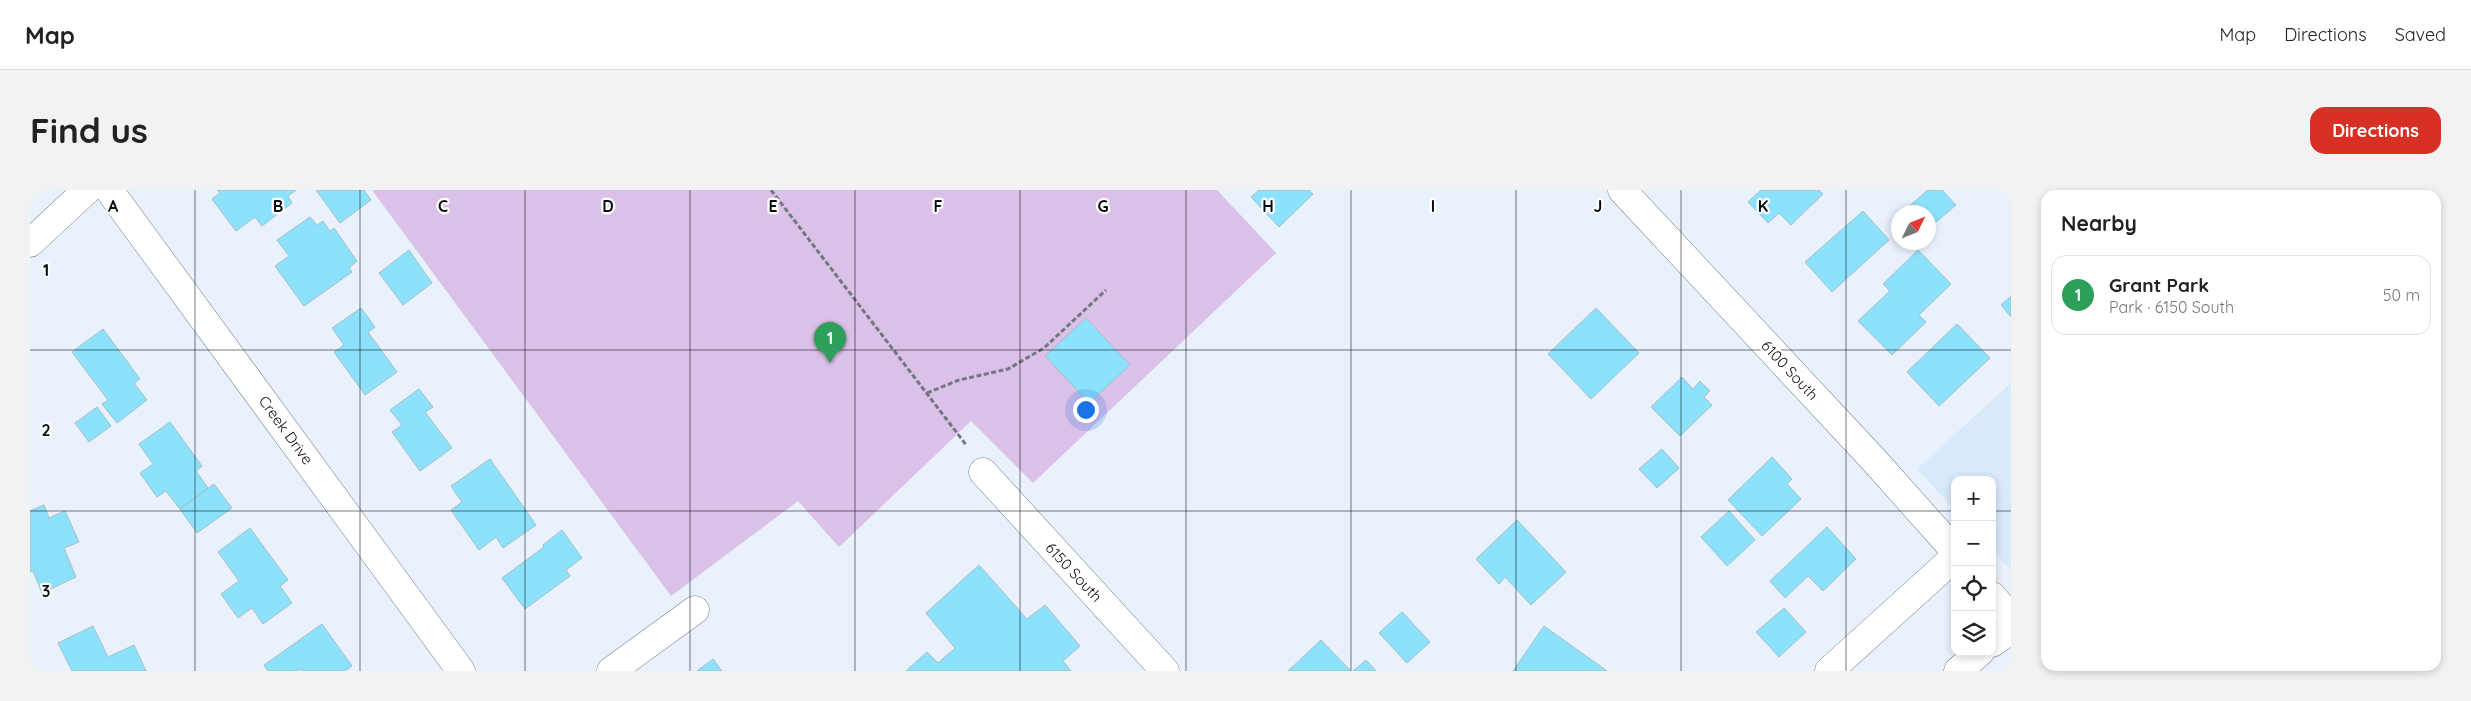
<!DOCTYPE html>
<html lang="en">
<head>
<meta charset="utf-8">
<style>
  body { margin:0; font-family:Quicksand,sans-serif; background:#f2f2f2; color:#222 }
  .controls { position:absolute; right:15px; bottom:15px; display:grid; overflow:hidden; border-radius:10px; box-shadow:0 2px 8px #0003 }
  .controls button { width:45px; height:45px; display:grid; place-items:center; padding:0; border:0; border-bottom:1px solid #e0e0e0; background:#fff; color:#222; font:25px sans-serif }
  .compass { position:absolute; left:1861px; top:15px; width:45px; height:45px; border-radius:50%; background:#fff; box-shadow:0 2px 8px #0003; rotate:47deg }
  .you { position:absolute; left:1055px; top:219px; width:18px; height:18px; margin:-12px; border:4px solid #fff; border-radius:50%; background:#1a73e8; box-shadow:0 0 0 8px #1a73e833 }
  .badge { display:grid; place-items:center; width:32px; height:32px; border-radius:50%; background:#d93025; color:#fff; font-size:16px; font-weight:700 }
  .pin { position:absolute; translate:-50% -41px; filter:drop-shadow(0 1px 2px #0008) }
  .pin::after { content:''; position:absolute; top:26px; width:18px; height:15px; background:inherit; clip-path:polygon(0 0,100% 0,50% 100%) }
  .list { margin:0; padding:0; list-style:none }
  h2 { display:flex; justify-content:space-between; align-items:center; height:65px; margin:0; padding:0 20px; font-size:21px }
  h2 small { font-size:16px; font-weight:400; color:#767676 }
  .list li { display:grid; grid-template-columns:32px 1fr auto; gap:15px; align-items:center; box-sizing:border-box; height:80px; margin:0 10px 10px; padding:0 10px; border:1px solid #e0e0e0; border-radius:15px }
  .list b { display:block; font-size:19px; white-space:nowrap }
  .list p { margin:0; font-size:16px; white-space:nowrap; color:#767676 }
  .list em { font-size:16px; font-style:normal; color:#767676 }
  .icon { flex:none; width:28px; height:28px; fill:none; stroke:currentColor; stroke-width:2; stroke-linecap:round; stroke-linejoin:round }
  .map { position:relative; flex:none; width:1981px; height:481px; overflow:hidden; border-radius:15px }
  header { display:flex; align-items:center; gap:30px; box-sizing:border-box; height:70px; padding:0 25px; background:#fff; border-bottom:1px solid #e0e0e0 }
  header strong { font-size:24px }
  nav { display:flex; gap:28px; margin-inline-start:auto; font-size:18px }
  .intro { display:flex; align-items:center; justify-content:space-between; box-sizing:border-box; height:120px; padding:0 30px }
  h1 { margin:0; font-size:35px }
  .button { padding:12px 22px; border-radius:15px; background:#d93025; color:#fff; font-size:18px; font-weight:700 }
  main { display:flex; gap:30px; padding:0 30px }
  aside { flex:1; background:#fff; border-radius:15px; box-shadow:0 2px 8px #0003 }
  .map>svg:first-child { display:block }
  .built { fill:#d8e9fc }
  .green { fill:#dbc0e7 }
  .building { fill:#8ce2fc; stroke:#a5bec6 }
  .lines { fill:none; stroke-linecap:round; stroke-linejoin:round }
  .minor-casing { stroke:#758393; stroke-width:29 }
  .path { stroke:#717881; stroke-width:3; stroke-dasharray:5 2.5; stroke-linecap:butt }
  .minor { stroke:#fff; stroke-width:28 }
  .grid { fill:none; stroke:#080d13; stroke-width:1; stroke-opacity:0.55 }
  .labels { text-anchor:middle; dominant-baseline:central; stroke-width:4.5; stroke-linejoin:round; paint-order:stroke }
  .street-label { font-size:15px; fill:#080d13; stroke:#fff }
  .grid-label { font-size:16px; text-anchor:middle; font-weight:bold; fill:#080d13; stroke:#fff; stroke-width:4.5; stroke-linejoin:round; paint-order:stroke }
</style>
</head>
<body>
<header>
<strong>Map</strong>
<nav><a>Map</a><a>Directions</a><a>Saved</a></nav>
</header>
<div class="intro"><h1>Find us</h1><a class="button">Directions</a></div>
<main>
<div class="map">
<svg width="1981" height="481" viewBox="0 0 1981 481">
  <rect width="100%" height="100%" fill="#e8f1fc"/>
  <path class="built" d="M 1981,193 L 1981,380 L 1962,360 L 1962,290 L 1925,290 L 1925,320 L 1887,279 Z"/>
  <path class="green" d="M 342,0 L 1187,0 L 1246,63 L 1003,293 L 941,231 L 809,357 L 768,311 L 641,406 Z"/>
  <g class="building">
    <path d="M 187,0 L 266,0 L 258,6 L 262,13 L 232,36 L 225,27 L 206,41 L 182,9 L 190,3 Z"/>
    <path d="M 286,0 L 334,0 L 341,10 L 310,33 Z"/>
    <path d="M 1229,0 L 1279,0 L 1283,4 L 1249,37 L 1221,7 Z"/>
    <path d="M 1731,0 L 1789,0 L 1793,4 L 1761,35 L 1749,23 L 1738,33 L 1718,12 Z"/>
    <path d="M 1898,0 L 1912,0 L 1926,15 L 1898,39 L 1898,22 L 1882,22 L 1877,18 Z"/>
    <path d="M 1833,21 L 1859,50 L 1802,102 L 1775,72 Z"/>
    <path d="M 280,27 L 287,35 L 293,31 L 300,41 L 304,38 L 327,71 L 319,78 L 322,82 L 274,116 L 245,76 L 259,66 L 247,50 Z"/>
    <path d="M 379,60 L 402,93 L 373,115 L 349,83 Z"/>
    <path d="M 1888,60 L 1921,94 L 1889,125 L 1896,132 L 1862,165 L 1828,131 L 1860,101 L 1853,94 Z"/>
    <path d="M 1981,106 L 1981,127 L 1971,115 Z"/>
    <path d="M 331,118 L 345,137 L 338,142 L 367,182 L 335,205 L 304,162 L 314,155 L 302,138 Z"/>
    <path d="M 1566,118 L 1609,163 L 1561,209 L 1518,164 Z"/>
    <path d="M 1056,128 L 1100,175 L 1059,213 L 1015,166 Z"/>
    <path d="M 1927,134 L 1960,168 L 1909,216 L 1877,182 Z"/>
    <path d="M 73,139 L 110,189 L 104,193 L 117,210 L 87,233 L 72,214 L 78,210 L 42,162 Z"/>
    <path d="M 1652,187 L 1663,199 L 1670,191 L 1680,201 L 1674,207 L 1682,215 L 1650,246 L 1621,217 Z"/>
    <path d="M 389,199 L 403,217 L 395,222 L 422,258 L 390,281 L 362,242 L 372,235 L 360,220 Z"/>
    <path d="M 67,217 L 81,236 L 59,252 L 45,233 Z"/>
    <path d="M 140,232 L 172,276 L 166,281 L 178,298 L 150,319 L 136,301 L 127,307 L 110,283 L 123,274 L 109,254 Z"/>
    <path d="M 1632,259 L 1649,278 L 1627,298 L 1609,279 Z"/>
    <path d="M 1742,267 L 1762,289 L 1757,294 L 1771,309 L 1732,346 L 1698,310 Z"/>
    <path d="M 460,269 L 506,335 L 473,358 L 466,347 L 449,360 L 421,320 L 432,312 L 421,296 Z"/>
    <path d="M 184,294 L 202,318 L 167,343 L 150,319 Z"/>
    <path d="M 14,315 L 19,328 L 35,321 L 49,352 L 34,358 L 46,387 L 12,403 L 3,381 L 0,382 L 0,321 Z"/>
    <path d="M 1699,321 L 1725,350 L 1697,376 L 1671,347 Z"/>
    <path d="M 1487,330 L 1536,382 L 1501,415 L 1475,387 L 1469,394 L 1446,369 Z"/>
    <path d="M 1797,337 L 1826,369 L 1793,401 L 1778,386 L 1755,408 L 1740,391 Z"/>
    <path d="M 220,338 L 258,390 L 250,396 L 262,413 L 233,434 L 222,418 L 208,428 L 191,404 L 209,391 L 188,362 Z"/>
    <path d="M 532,340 L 552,368 L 536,380 L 540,386 L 495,419 L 472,388 L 514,357 L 513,355 Z"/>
    <path d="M 949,375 L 997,429 L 1015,415 L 1050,456 L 1033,471 L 1041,481 L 876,481 L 897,462 L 908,473 L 925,458 L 896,423 Z"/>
    <path d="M 1754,418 L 1776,442 L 1749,467 L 1726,442 Z"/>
    <path d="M 1372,422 L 1400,452 L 1377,473 L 1349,443 Z"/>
    <path d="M 292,434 L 322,476 L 315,481 L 272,481 L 270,479 L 267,481 L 238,481 L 234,475 Z"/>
    <path d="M 63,436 L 78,467 L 104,455 L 116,481 L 42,481 L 28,453 Z"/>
    <path d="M 1514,436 L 1577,481 L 1483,481 Z"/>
    <path d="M 1291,450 L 1321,481 L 1258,481 Z"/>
    <path d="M 683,469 L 692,481 L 667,481 Z"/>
    <path d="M 1336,470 L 1346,481 L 1323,481 Z"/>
  </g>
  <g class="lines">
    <defs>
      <g id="minor">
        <path d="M 79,0 L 431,481"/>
        <path d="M 1592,0 L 1843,269 L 1925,361"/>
        <path d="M 0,53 L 57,0"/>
        <path d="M 953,282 L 1135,481"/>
        <path d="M 1962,406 L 1981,428"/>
        <path d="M 1962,453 L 1981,440"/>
        <path d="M 581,481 L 665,420"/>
        <path d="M 1799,481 L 1925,367"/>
        <path d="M 1928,481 L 1950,462"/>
      </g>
    </defs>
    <use href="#minor" class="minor-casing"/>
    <g class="path">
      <path d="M 741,0 L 937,256"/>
      <path d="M 897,203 L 929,190 L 978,179 L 1014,158 L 1076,100"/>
    </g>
    <use href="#minor" class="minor"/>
  </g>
  <path class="grid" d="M 165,0 L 165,481M 330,0 L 330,481M 495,0 L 495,481M 660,0 L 660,481M 825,0 L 825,481M 990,0 L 990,481M 1156,0 L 1156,481M 1321,0 L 1321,481M 1486,0 L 1486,481M 1651,0 L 1651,481M 1816,0 L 1816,481M 0,160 L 1981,160M 0,321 L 1925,321M 1962,321 L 1981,321"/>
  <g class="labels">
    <g class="street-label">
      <text transform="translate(1760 180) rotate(47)">6100 South</text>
      <text transform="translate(256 240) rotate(54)">Creek Drive</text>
      <text transform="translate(1044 382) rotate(47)">6150 South</text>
    </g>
  </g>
  <g class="grid-label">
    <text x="83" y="22">A</text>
    <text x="248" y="22">B</text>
    <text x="413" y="22">C</text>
    <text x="578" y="22">D</text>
    <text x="743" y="22">E</text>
    <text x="908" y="22">F</text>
    <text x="1073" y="22">G</text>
    <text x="1238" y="22">H</text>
    <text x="1403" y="22">I</text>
    <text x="1568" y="22">J</text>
    <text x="1733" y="22">K</text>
    <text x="16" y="86">1</text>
    <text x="16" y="246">2</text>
    <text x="16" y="407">3</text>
  </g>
</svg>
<div class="controls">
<button>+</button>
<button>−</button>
<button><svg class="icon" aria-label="locate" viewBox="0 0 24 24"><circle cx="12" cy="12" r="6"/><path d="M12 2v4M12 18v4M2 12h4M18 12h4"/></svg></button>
<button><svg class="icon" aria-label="layers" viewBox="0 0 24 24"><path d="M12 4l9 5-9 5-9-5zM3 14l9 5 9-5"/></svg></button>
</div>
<svg class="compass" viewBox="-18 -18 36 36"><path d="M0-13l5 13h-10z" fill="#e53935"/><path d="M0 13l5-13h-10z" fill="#767676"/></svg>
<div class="you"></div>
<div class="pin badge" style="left:800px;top:173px;background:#2e9e5b">1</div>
</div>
<aside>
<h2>Nearby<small></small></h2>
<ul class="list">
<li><span class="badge" style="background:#2e9e5b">1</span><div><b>Grant Park</b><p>Park · 6150 South</p></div><em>50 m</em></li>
</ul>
</aside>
</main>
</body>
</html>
